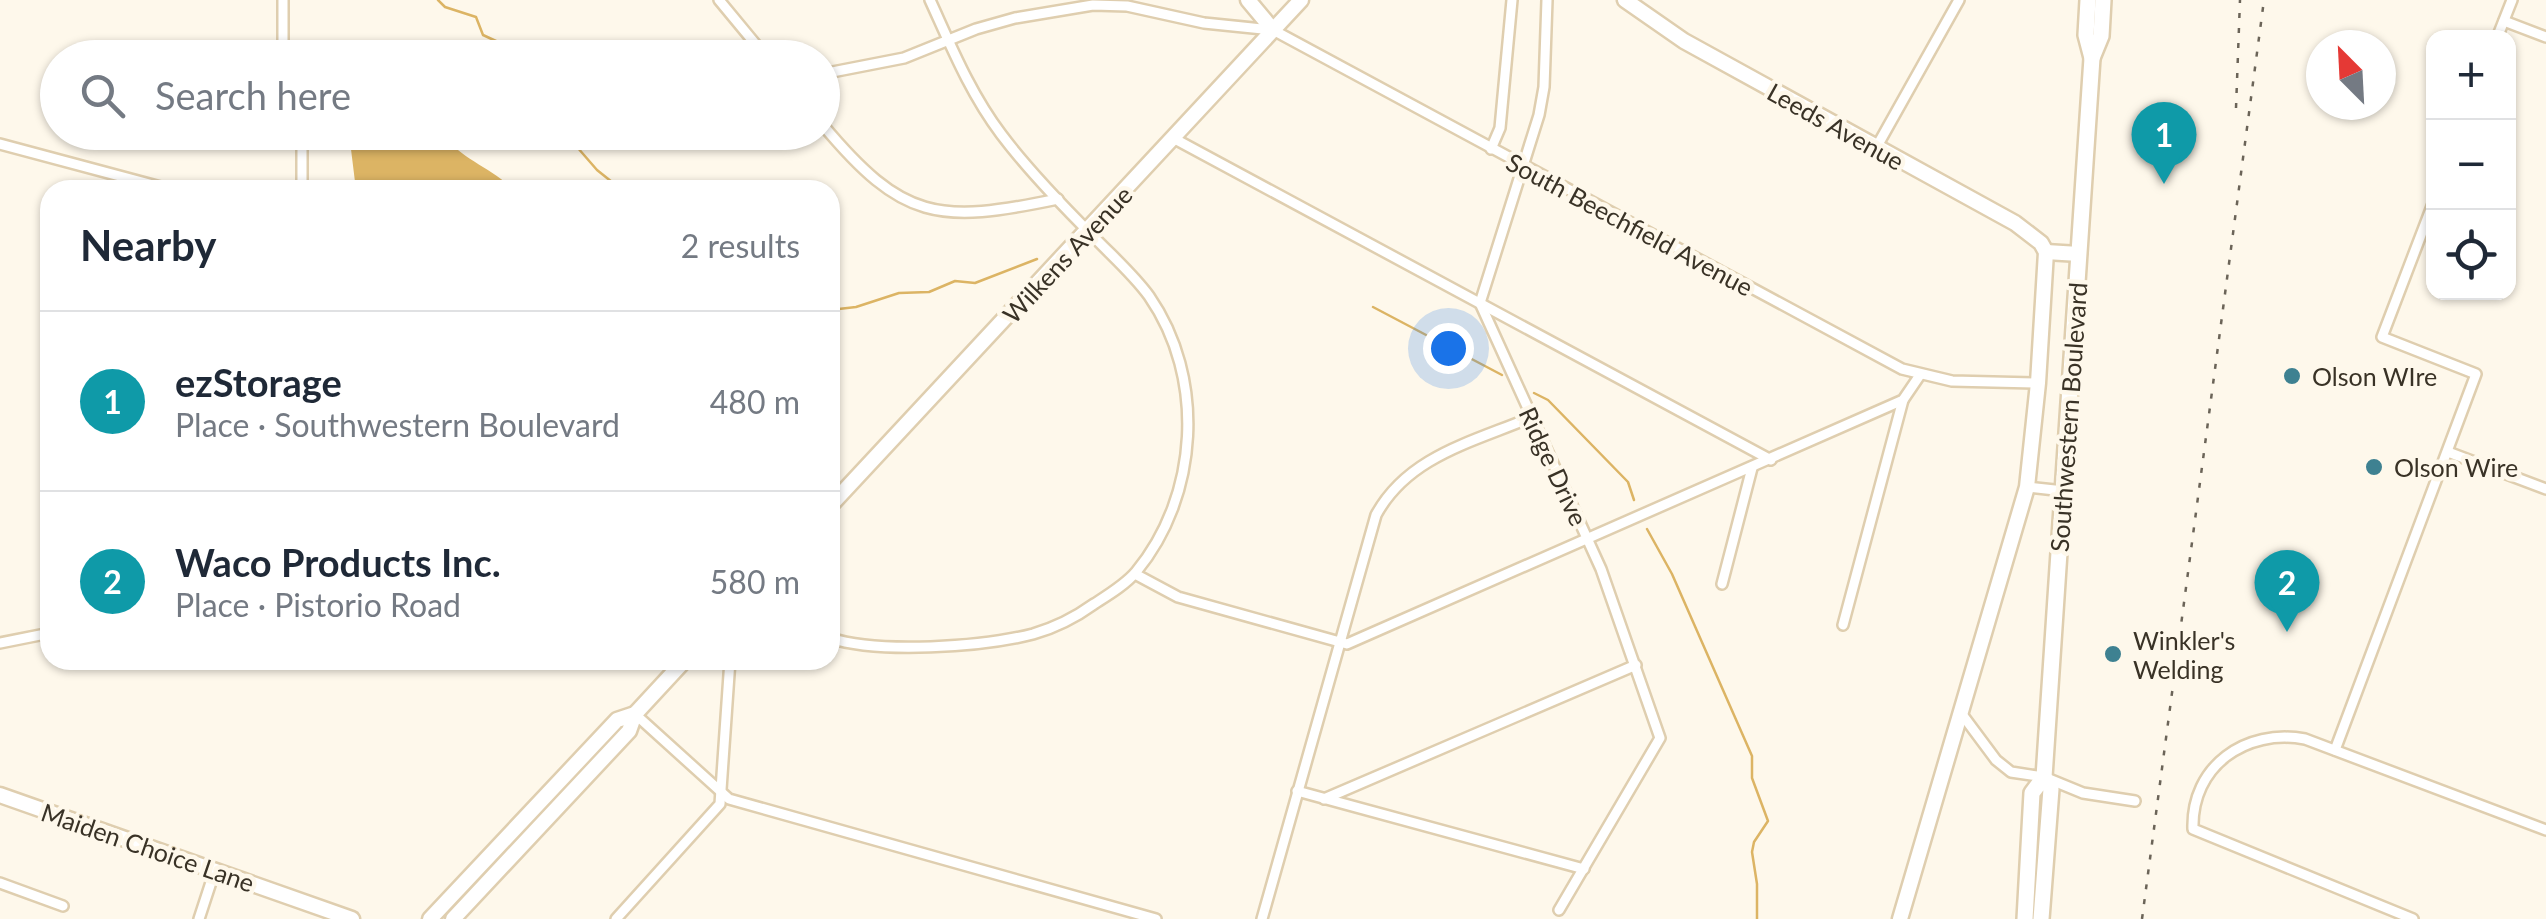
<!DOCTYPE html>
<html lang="en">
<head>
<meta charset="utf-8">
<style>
  body { margin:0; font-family:Lato,sans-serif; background:#f6f6f7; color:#1f2937 }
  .controls { position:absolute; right:30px; top:30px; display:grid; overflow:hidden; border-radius:20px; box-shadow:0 2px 8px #0004 }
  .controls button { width:90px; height:90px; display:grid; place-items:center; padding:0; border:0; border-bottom:2px solid #e0e1e3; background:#fff; color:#1f2937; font:50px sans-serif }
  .compass { position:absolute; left:2306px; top:30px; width:90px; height:90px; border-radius:50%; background:#fff; box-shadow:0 2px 8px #0004; rotate:336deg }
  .you { position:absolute; left:1448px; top:348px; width:35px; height:35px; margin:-25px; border:8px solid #fff; border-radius:50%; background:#1a73e8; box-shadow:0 0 0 15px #1a73e833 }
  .badge { display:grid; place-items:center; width:65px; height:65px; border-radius:50%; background:#3e8191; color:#fff; font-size:32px; font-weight:700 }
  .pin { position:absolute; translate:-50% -82px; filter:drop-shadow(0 2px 5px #0008) }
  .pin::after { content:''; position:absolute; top:52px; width:35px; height:30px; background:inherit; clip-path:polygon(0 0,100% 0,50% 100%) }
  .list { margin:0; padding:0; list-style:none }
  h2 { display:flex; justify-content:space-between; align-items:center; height:130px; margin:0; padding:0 40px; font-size:42px }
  h2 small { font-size:32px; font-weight:400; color:#747a83 }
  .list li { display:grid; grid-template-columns:65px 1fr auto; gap:30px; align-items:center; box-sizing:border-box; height:180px; padding:0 40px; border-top:2px solid #e0e1e3 }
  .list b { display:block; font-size:38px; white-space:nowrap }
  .list p { margin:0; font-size:32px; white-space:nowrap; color:#747a83 }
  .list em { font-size:32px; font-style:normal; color:#747a83 }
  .icon { flex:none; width:55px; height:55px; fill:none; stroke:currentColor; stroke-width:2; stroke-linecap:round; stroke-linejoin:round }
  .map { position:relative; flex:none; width:2546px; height:919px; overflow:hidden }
  .search { position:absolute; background:#fff; box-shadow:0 2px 8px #0004; left:40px; top:40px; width:800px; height:110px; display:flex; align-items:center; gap:25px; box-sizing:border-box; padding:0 35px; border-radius:55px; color:#747a83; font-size:38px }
  .panel { position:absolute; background:#fff; box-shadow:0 2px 8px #0004; left:40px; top:180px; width:800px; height:490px; border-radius:30px }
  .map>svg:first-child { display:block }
  .water { fill:#dcb464 }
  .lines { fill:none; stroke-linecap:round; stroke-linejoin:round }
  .stream { stroke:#dcb464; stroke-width:2.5 }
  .street-casing { stroke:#dfceaf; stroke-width:14 }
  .secondary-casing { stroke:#dfceaf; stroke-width:19 }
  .primary-casing { stroke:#dfceaf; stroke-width:20 }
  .street { stroke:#fff; stroke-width:9 }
  .secondary { stroke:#fff; stroke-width:14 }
  .primary { stroke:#fff; stroke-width:15 }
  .rail { stroke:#6b6458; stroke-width:2.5; stroke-dasharray:5 10; stroke-linecap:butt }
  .poi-dot { fill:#3e8191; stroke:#fef8eb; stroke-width:4 }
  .labels { text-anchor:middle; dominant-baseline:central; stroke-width:9; stroke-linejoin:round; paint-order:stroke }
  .street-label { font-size:25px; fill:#393226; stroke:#fef8eb }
  .poi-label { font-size:25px; fill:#393226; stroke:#fef8eb; text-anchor:start }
</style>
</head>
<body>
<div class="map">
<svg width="2546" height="919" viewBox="0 0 2546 919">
  <rect width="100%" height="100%" fill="#fef8eb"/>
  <path class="water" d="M 349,133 L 442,133 C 461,160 491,167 514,190 L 421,190 L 414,187 L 356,190 Z"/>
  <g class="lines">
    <g class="stream">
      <path d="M 438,0 L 445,7 L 476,17 L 483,35 L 496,41 L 503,58"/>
      <path d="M 564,132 L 597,170 L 622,190"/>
      <path d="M 1373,307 L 1502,375"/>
      <path d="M 830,310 L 856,307 L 899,293 L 929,292 L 955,281 L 975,283 L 1037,259"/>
      <path d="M 1534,393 L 1548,400 L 1628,482 L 1634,500"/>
      <path d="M 1647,529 L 1672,574 L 1752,756 L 1752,778 L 1768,821 L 1754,842 L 1752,852 L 1757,884 L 1757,919"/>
    </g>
    <defs>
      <g id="street">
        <path d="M 719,0 L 767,58"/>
        <path d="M 1547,0 L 1544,87 L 1539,115 L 1480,303 L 1601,569 L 1660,738 L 1559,910"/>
        <path d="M 2504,21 L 2546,37"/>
        <path d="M 2497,38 L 2512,0"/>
        <path d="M 283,58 L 283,0"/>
        <path d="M 822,74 L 904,58 L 976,29 L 1015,18 L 1093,5 L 1127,6 L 1204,23 L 1273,30 L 1902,369 L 1952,381 L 2038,383"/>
        <path d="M 822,124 C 903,221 938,224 1058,199"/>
        <path d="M 302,132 L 302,190"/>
        <path d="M 1173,138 L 1771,460"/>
        <path d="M 0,144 L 172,190"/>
        <path d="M 1876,148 L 1959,0"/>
        <path d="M 1491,149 L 1500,128 L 1512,0"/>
        <path d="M 2448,452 L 2546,489"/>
        <path d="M 2027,487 L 2064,491"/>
        <path d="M 1135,574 L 1178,597 L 1347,644 L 1903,400 L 1920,375"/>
        <path d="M 1722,584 L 1752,468"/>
        <path d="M 1843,625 L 1903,400"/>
        <path d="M 830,638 C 879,654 982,647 1033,634 C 1054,628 1076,617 1094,604 C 1108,595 1125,585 1136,572 C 1199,496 1206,378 1149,296 C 1133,274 1111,255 1092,235 C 1060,203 1028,170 1001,134 C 970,93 951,46 930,0"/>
        <path d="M 0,643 L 50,633"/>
        <path d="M 1961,713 L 1996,760 L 2011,772 L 2044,777 L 2083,793 L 2135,801"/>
        <path d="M 635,714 L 729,799 L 1156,919"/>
        <path d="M 2335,750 L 2476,374 L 2382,337 L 2434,201"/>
        <path d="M 1297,791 L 1584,869"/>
        <path d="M 1324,799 L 1636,665"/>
        <path d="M 0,883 L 63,906"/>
        <path d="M 199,919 L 215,870"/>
        <path d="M 616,919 L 720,804 L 730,660"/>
        <path d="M 1262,919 L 1376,515 C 1408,456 1473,442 1532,417"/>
        <path d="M 2413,919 L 2193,829 C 2191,766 2246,728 2305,739 L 2546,830"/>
      </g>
      <g id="secondary">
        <path d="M 1248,0 L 1273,30"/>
        <path d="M 1625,0 L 1684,41 L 2015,223 L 2041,243 L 2046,252 L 2038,383 L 2027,487 L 1900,919"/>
        <path d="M 2046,252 L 2079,254"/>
        <path d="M 830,506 L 1301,0"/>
        <path d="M 0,795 L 352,919"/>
        <path d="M 430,919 L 617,720 L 635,714"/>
        <path d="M 453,919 L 629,731 L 635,714 L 685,660"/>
      </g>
      <g id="primary">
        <path d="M 2092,58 L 2101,36 L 2103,0"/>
        <path d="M 2025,919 L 2032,793 L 2044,777 L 2092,58 L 2086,35 L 2088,0"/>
        <path d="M 2041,919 L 2051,789 L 2044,777"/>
      </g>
    </defs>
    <use href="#street" class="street-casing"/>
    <use href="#secondary" class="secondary-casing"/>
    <use href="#primary" class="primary-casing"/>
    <use href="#street" class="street"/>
    <use href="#secondary" class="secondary"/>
    <use href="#primary" class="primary"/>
    <g class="rail">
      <path d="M 2236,108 L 2240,0"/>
      <path d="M 2142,919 L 2264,0"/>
    </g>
  </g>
  <g class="poi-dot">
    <circle cx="2292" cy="376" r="10"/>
    <circle cx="2374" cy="467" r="10"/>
    <circle cx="2113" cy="654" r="10"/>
  </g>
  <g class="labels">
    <g class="street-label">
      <text transform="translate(1836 126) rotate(29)">Leeds Avenue</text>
      <text transform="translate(1630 224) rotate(28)">South Beechfield Avenue</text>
      <text transform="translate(1067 254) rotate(-47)">Wilkens Avenue</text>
      <text transform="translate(2068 417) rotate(-86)">Southwestern Boulevard</text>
      <text transform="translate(1554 466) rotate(65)">Ridge Drive</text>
      <text transform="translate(148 847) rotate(19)">Maiden Choice Lane</text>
    </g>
    <g class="poi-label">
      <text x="2312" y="376">Olson WIre</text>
      <text x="2394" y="467">Olson Wire</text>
      <text x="2133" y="640">Winkler's<tspan x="2133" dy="29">Welding</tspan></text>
    </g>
  </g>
</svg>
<div class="controls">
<button>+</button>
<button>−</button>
<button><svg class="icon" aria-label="locate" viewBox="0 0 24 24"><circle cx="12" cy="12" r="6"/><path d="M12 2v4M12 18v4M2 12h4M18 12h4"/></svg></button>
</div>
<svg class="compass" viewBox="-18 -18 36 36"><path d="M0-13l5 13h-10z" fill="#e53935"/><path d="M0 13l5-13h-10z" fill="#747a83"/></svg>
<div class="you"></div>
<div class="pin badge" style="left:2164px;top:184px;background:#0f9aa8">1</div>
<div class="pin badge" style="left:2287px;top:632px;background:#0f9aa8">2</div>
<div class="search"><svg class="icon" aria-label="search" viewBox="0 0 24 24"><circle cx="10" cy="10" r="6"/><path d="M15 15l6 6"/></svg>Search here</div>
<section class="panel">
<h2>Nearby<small>2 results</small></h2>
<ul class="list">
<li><span class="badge" style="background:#0f9aa8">1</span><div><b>ezStorage</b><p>Place · Southwestern Boulevard</p></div><em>480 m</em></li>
<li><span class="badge" style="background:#0f9aa8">2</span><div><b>Waco Products Inc.</b><p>Place · Pistorio Road</p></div><em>580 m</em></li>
</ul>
</section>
</div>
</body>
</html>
